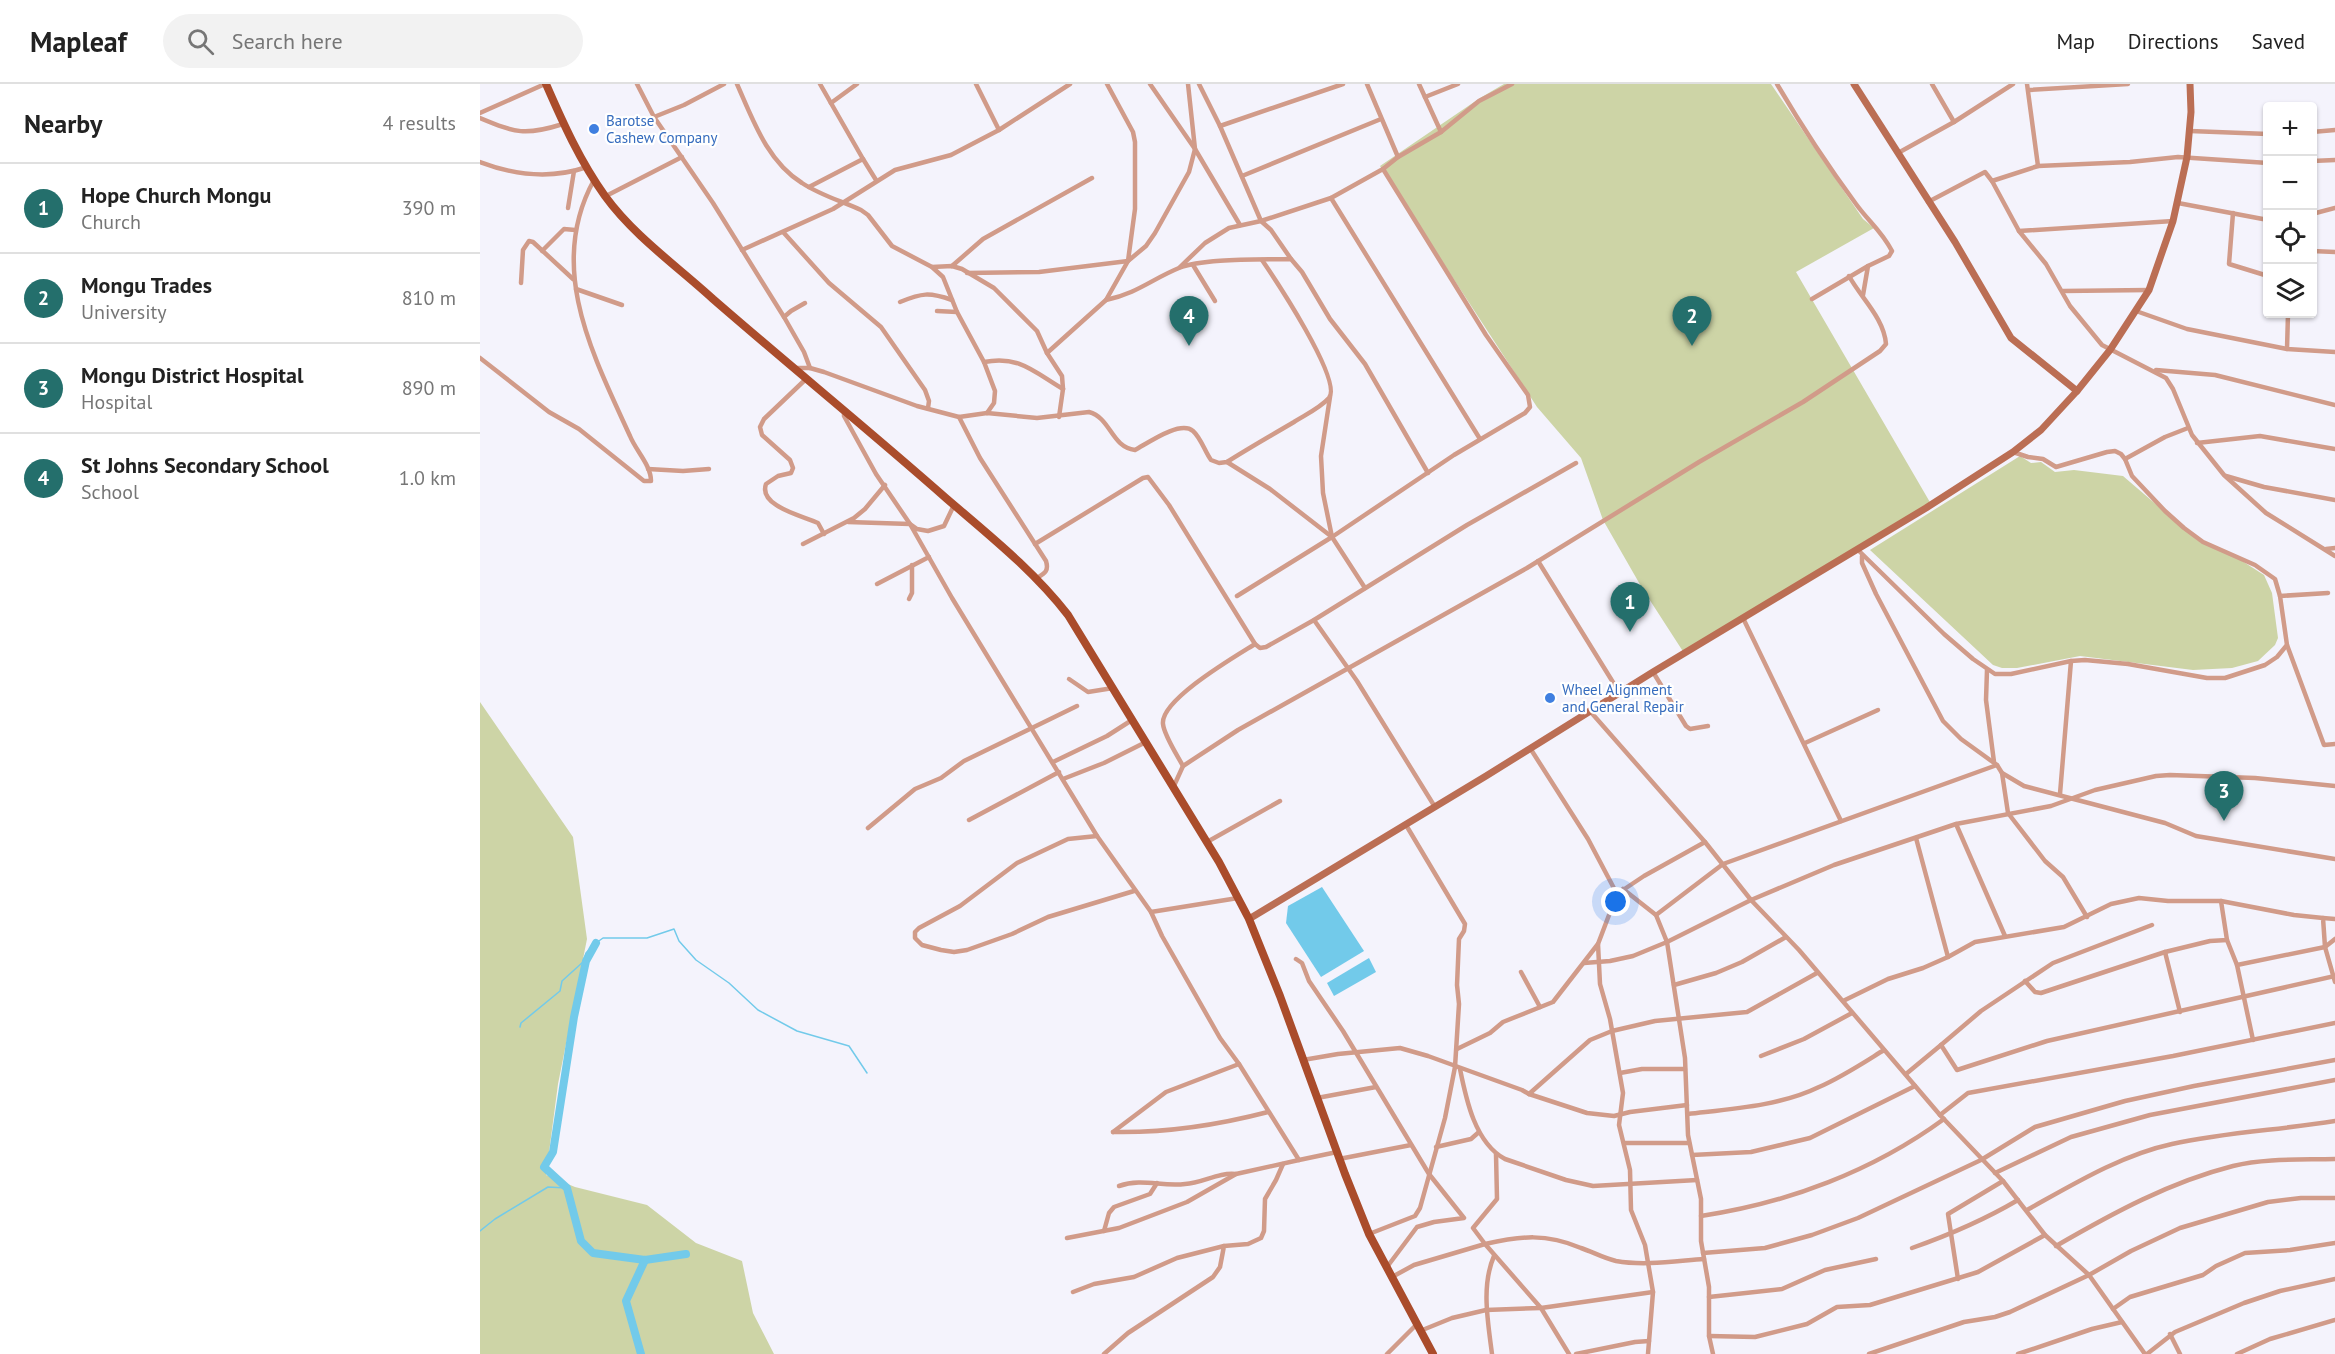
<!DOCTYPE html>
<html lang="en">
<head>
<meta charset="utf-8">
<style>
  body { margin:0; font-family:"PT Sans",sans-serif; background:#f2f2f2; color:#222 }
  .controls { position:absolute; right:18px; top:18px; display:grid; overflow:hidden; border-radius:6px; box-shadow:0 2px 4px #0004 }
  .controls button { width:54px; height:54px; display:grid; place-items:center; padding:0; border:0; border-bottom:2px solid #e0e0e0; background:#fff; color:#222; font:30px sans-serif }
  .you { position:absolute; left:1136px; top:818px; width:21px; height:21px; margin:-15px; border:4px solid #fff; border-radius:50%; background:#1a73e8; box-shadow:0 0 0 9px #1a73e833 }
  .badge { display:grid; place-items:center; width:39px; height:39px; border-radius:50%; background:#246f6c; color:#fff; font-size:20px; font-weight:700 }
  .pin { position:absolute; translate:-50% -50px; filter:drop-shadow(0 2px 3px #0008) }
  .pin::after { content:''; position:absolute; top:32px; width:21px; height:18px; background:inherit; clip-path:polygon(0 0,100% 0,50% 100%) }
  .list { margin:0; padding:0; list-style:none }
  h2 { display:flex; justify-content:space-between; align-items:center; height:78px; margin:0; padding:0 24px; font-size:26px }
  h2 small { font-size:20px; font-weight:400; color:#767676 }
  .list li { display:grid; grid-template-columns:39px 1fr auto; gap:18px; align-items:center; box-sizing:border-box; height:90px; padding:0 24px; border-top:2px solid #e0e0e0 }
  .list b { display:block; font-size:22px; white-space:nowrap }
  .list p { margin:0; font-size:20px; white-space:nowrap; color:#767676 }
  .list em { font-size:20px; font-style:normal; color:#767676 }
  .icon { flex:none; width:33px; height:33px; fill:none; stroke:currentColor; stroke-width:2; stroke-linecap:round; stroke-linejoin:round }
  .map { position:relative; flex:none; width:1855px; height:1270px; overflow:hidden }
  header { display:flex; align-items:center; gap:36px; box-sizing:border-box; height:84px; padding:0 30px; background:#fff; border-bottom:2px solid #e0e0e0 }
  header strong { font-size:28px }
  nav { display:flex; gap:33px; margin-inline-start:auto; font-size:21px }
  .search { width:420px; height:54px; background:#f2f2f2; display:flex; align-items:center; gap:15px; box-sizing:border-box; padding:0 21px; border-radius:33px; color:#767676; font-size:22px }
  main { display:flex }
  aside { flex:1; background:#fff }
  .map>svg:first-child { display:block }
  .green { fill:#cdd4a6 }
  .water { fill:#72caea }
  .lines { fill:none; stroke-linecap:round; stroke-linejoin:round }
  .stream { stroke:#72caea; stroke-width:1.5 }
  .river { stroke:#72caea; stroke-width:8 }
  .street { stroke:#d19b89; stroke-width:4.5 }
  .secondary { stroke:#bb6e54; stroke-width:7 }
  .primary { stroke:#aa4c2b; stroke-width:8 }
  .shop-dot { fill:#3f7fe0; stroke:#fff; stroke-width:2 }
  .labels { text-anchor:middle; dominant-baseline:central; stroke-width:4.5; stroke-linejoin:round; paint-order:stroke }
  .shop-label { font-size:15px; fill:#366cbe; stroke:#fff; text-anchor:start }
</style>
</head>
<body>
<header>
<strong>Mapleaf</strong>
<div class="search"><svg class="icon" aria-label="search" viewBox="0 0 24 24"><circle cx="10" cy="10" r="6"/><path d="M15 15l6 6"/></svg>Search here</div>
<nav><a>Map</a><a>Directions</a><a>Saved</a></nav>
</header>
<main>
<aside>
<h2>Nearby<small>4 results</small></h2>
<ul class="list">
<li><span class="badge">1</span><div><b>Hope Church Mongu</b><p>Church</p></div><em>390 m</em></li>
<li><span class="badge">2</span><div><b>Mongu Trades</b><p>University</p></div><em>810 m</em></li>
<li><span class="badge">3</span><div><b>Mongu District Hospital</b><p>Hospital</p></div><em>890 m</em></li>
<li><span class="badge">4</span><div><b>St Johns Secondary School</b><p>School</p></div><em>1.0 km</em></li>
</ul>
</aside>
<div class="map">
<svg width="1855" height="1270" viewBox="0 0 1855 1270">
  <rect width="100%" height="100%" fill="#f4f3fc"/>
  <g class="green">
    <path d="M 1024,0 L 1291,0 L 1383,135 L 1394,144 L 1316,188 L 1451,420 L 1204,569 L 1162,504 L 1123,436 L 1101,374 L 1057,323 L 900,82 L 1000,14 Z"/>
    <path d="M 1540,372 L 1551,379 L 1561,378 L 1575,388 L 1594,386 L 1643,392 L 1720,458 L 1759,475 L 1784,491 L 1792,509 L 1798,554 L 1795,561 L 1778,577 L 1752,584 L 1713,586 L 1600,572 L 1537,584 L 1522,584 L 1513,581 L 1390,466 Z"/>
    <path d="M 0,618 L 93,753 L 107,855 L 78,1000 L 66,1091 L 95,1103 L 167,1121 L 216,1159 L 262,1177 L 273,1229 L 294,1270 L 0,1270 Z"/>
  </g>
  <g class="water">
    <path d="M 842,803 L 884,867 L 841,893 L 806,839 L 808,822 Z"/>
    <path d="M 889,874 L 896,888 L 854,912 L 847,899 Z"/>
  </g>
  <g class="lines">
    <g class="stream">
      <path d="M 40,943 L 41,939 L 80,907 L 82,897 L 103,878 L 106,869 L 116,859 L 123,854 L 167,854 L 194,845 L 199,857 L 216,876 L 249,899 L 278,926 L 317,947 L 369,962 L 387,989"/>
      <path d="M 0,1147 L 15,1135 L 68,1103 L 87,1104"/>
    </g>
    <g class="river">
      <path d="M 116,859 L 106,877 L 94,933 L 73,1068 L 64,1083 L 87,1104 L 101,1157 L 113,1169 L 165,1176 L 206,1170"/>
      <path d="M 161,1270 L 146,1217 L 165,1176"/>
    </g>
    <g class="street">
      <path d="M 157,0 L 174,33 L 233,119 L 304,233 L 324,268 L 330,284"/>
      <path d="M 257,0 C 273,36 287,77 322,99 C 340,111 361,117 381,126 L 388,131 L 412,162 L 452,183 L 463,193 L 477,228 L 504,278 L 515,307 L 514,319 L 507,329"/>
      <path d="M 496,0 L 519,46"/>
      <path d="M 670,0 L 715,65 L 760,141"/>
      <path d="M 719,0 L 740,42 L 781,137 L 791,146 L 811,175"/>
      <path d="M 887,0 L 918,73"/>
      <path d="M 939,0 L 961,48"/>
      <path d="M 1297,0 C 1321,41 1348,82 1376,120 C 1389,138 1401,146 1412,167 L 1409,172 L 1388,182 L 1332,215"/>
      <path d="M 1452,0 L 1474,38"/>
      <path d="M 1547,0 L 1558,82"/>
      <path d="M 1549,6 L 1648,0"/>
      <path d="M 945,13 L 978,0"/>
      <path d="M 351,19 L 377,0"/>
      <path d="M 0,29 L 65,0"/>
      <path d="M 174,33 L 204,21 L 244,0"/>
      <path d="M 0,34 C 36,49 45,52 83,40"/>
      <path d="M 740,42 L 863,0"/>
      <path d="M 1710,47 L 1788,50"/>
      <path d="M 1832,48 L 1855,46"/>
      <path d="M 1418,69 L 1474,38 L 1533,0"/>
      <path d="M 383,75 L 396,96"/>
      <path d="M 1832,77 L 1855,76"/>
      <path d="M 0,78 C 34,91 72,95 107,83"/>
      <path d="M 762,92 L 901,35"/>
      <path d="M 1512,97 L 1539,147 L 1693,137"/>
      <path d="M 329,103 L 383,75 L 340,0"/>
      <path d="M 126,112 L 202,73"/>
      <path d="M 851,114 L 1000,355"/>
      <path d="M 1448,118 L 1505,88 L 1512,97 L 1558,82 L 1650,78 L 1698,73 L 1788,79"/>
      <path d="M 1698,119 L 1788,136"/>
      <path d="M 88,124 L 94,87"/>
      <path d="M 1753,129 L 1749,180 L 1788,192"/>
      <path d="M 1832,130 L 1855,124"/>
      <path d="M 1539,147 L 1566,180 L 1590,222 L 1622,261 L 1686,294 L 1693,305 L 1712,351 L 1744,391 L 1786,429 L 1855,472"/>
      <path d="M 304,149 L 349,199 L 401,243 L 445,306 L 449,317 L 448,324"/>
      <path d="M 262,166 L 353,125 L 415,86 L 471,71 L 519,46 L 590,0"/>
      <path d="M 62,167 L 84,145 L 95,146"/>
      <path d="M 1832,167 L 1855,168"/>
      <path d="M 713,181 L 735,217"/>
      <path d="M 472,182 L 503,155 L 612,94"/>
      <path d="M 452,183 L 472,182 L 482,185 L 514,204 L 557,247 L 567,269 L 582,292 L 583,305 L 579,333"/>
      <path d="M 700,183 L 725,159 L 749,144 L 781,137 L 851,114 L 903,85 L 918,73 L 961,48 L 999,17 L 1032,0"/>
      <path d="M 487,189 L 559,188 L 648,177 L 666,162 L 675,149 L 709,88 L 715,65 L 708,0"/>
      <path d="M 41,199 L 43,166 L 49,157 L 53,158 L 93,195"/>
      <path d="M 96,205 L 142,221"/>
      <path d="M 1583,207 L 1669,206"/>
      <path d="M 1383,211 L 1388,182"/>
      <path d="M 626,216 C 658,209 672,195 699,184 C 724,174 782,176 811,175 L 822,188 L 850,235 L 885,280 L 948,389"/>
      <path d="M 420,218 C 442,209 449,208 472,216"/>
      <path d="M 457,227 L 477,228"/>
      <path d="M 1656,227 L 1707,245 L 1807,265 L 1855,268"/>
      <path d="M 304,233 L 311,227 L 325,219"/>
      <path d="M 1807,265 L 1808,230"/>
      <path d="M 567,269 L 626,216 L 648,177 L 655,125 L 655,58 L 653,48 L 627,0"/>
      <path d="M 0,274 L 69,328 L 99,345 L 164,397 L 171,397 C 171,381 156,367 150,352 C 113,271 66,183 114,96"/>
      <path d="M 504,278 C 539,271 554,288 583,305"/>
      <path d="M 314,284 L 330,284 L 344,288 L 437,322 L 479,333 L 507,329 L 557,334 L 609,328 C 631,334 631,363 655,366 C 668,359 700,336 713,347 C 721,354 725,368 731,376 L 739,379 L 747,378 C 769,364 792,351 814,338 C 825,331 840,324 849,314 C 863,297 795,195 782,176"/>
      <path d="M 1676,286 L 1735,291 L 1855,321"/>
      <path d="M 326,295 L 284,335 L 280,343 L 282,351 L 310,376 L 313,384 L 311,389 L 298,392 L 286,400 C 278,422 323,432 338,439 L 344,450"/>
      <path d="M 850,313 L 841,372 L 843,409 L 852,453"/>
      <path d="M 364,327 L 364,332 L 396,390 L 430,440 L 472,514 L 617,752 L 671,828 L 682,852 L 740,954 L 759,980 L 819,1076 L 857,1068"/>
      <path d="M 479,333 L 500,374 L 566,477 C 569,487 565,489 557,494"/>
      <path d="M 1717,359 L 1780,352 L 1855,365"/>
      <path d="M 1645,375 L 1685,353 L 1708,344"/>
      <path d="M 747,378 L 790,405 L 852,453 L 885,504"/>
      <path d="M 168,385 L 203,387 L 229,385"/>
      <path d="M 1746,392 L 1784,403 L 1855,416"/>
      <path d="M 368,438 L 430,440 L 437,445 L 448,447 L 464,442 L 474,421"/>
      <path d="M 323,460 L 374,434 L 385,425 L 405,401"/>
      <path d="M 555,460 L 663,394 L 668,393 L 689,421 L 775,560 L 780,564 L 786,563 L 834,536 L 987,441 L 1096,379"/>
      <path d="M 1377,465 L 1464,550 L 1493,575 L 1515,590 L 1531,590 L 1591,577 L 1605,576 L 1648,580 L 1727,594 L 1745,594 L 1785,581 L 1797,573 L 1807,561 L 1800,512 L 1795,495 L 1775,481 L 1723,458 L 1704,444 L 1685,427 L 1652,392 L 1645,375 L 1641,370 L 1635,367 L 1627,368 L 1576,383 L 1563,375 L 1548,373 L 1533,368"/>
      <path d="M 1846,465 L 1855,464"/>
      <path d="M 1382,472 L 1382,479 L 1396,510 L 1463,637 L 1481,655 L 1517,681 L 1522,689 L 1544,702 L 1685,739 L 1716,752 L 1855,775"/>
      <path d="M 1058,477 L 1139,608"/>
      <path d="M 397,500 L 449,473"/>
      <path d="M 757,512 L 852,453 L 974,371 L 1045,329 L 1050,323 L 1048,311 L 1006,251 L 903,85"/>
      <path d="M 1800,512 L 1848,509"/>
      <path d="M 429,515 L 432,509 L 432,481"/>
      <path d="M 1263,534 L 1361,737"/>
      <path d="M 834,536 L 877,597 L 955,723"/>
      <path d="M 1807,561 L 1844,661 L 1855,660"/>
      <path d="M 1507,586 L 1506,616 L 1514,678"/>
      <path d="M 1173,588 L 1206,642 L 1210,645 L 1228,642"/>
      <path d="M 589,595 L 608,608 L 633,604"/>
      <path d="M 1109,626 L 1225,758 L 1271,816 L 1319,866 L 1460,1031 L 1523,1097 L 1565,1151 L 1609,1191 L 1665,1270"/>
      <path d="M 1325,659 L 1398,626"/>
      <path d="M 1050,664 L 1108,755 L 1137,810"/>
      <path d="M 573,678 L 627,652 L 652,636"/>
      <path d="M 703,682 C 697,671 684,651 683,640 C 680,616 756,572 775,560"/>
      <path d="M 1522,689 L 1528,729 L 1565,777 L 1583,793 L 1607,833"/>
      <path d="M 583,695 L 624,679 L 666,658"/>
      <path d="M 693,704 L 703,682 L 758,646 L 1047,484 L 1219,378 L 1323,318 L 1400,267 L 1406,260 C 1404,234 1381,214 1369,192"/>
      <path d="M 1580,710 L 1591,577"/>
      <path d="M 489,736 L 579,688"/>
      <path d="M 1476,740 L 1525,852"/>
      <path d="M 388,744 L 435,705 L 461,694 L 484,677 L 597,622"/>
      <path d="M 617,752 L 588,755 L 537,779 L 480,822 L 439,844 L 435,848 L 435,854 L 442,861 L 461,866 L 474,868 L 487,866 L 532,850 L 568,833 L 654,807"/>
      <path d="M 1436,754 L 1468,873"/>
      <path d="M 727,758 L 800,717"/>
      <path d="M 1143,805 L 1176,831 L 1187,858 L 1205,974 L 1208,1051 L 1221,1115 L 1221,1157 L 1229,1203 L 1229,1252 L 1233,1270"/>
      <path d="M 671,828 L 758,814"/>
      <path d="M 1176,831 L 1243,780 L 1517,681"/>
      <path d="M 1843,834 L 1855,835"/>
      <path d="M 1747,856 L 1757,881 L 1773,956"/>
      <path d="M 1118,860 L 1120,900 L 1130,935 L 1143,1009 L 1139,1041 L 1150,1086 L 1151,1126 L 1165,1161 L 1173,1208 L 1168,1270"/>
      <path d="M 1685,868 L 1700,928"/>
      <path d="M 816,875 L 822,879 L 829,897 L 863,947 L 949,1090 L 984,1134 L 954,1138 L 937,1143 L 907,1183"/>
      <path d="M 1104,879 L 1130,877 L 1153,872 L 1187,858 L 1271,816 L 1354,781 L 1476,740 L 1571,722 L 1615,706 L 1676,692 L 1690,691 L 1775,694 L 1855,702"/>
      <path d="M 1757,881 L 1845,863 L 1855,855"/>
      <path d="M 1041,888 L 1060,923"/>
      <path d="M 1545,897 L 1555,908 L 1561,909 L 1685,868 L 1730,857 L 1747,856 L 1741,817"/>
      <path d="M 1194,901 L 1236,889 L 1262,878 L 1306,853"/>
      <path d="M 1363,917 L 1408,895 L 1443,884 L 1468,873 L 1495,858 L 1584,843 L 1631,820 L 1659,814 L 1688,817 L 1741,817 L 1814,831 L 1843,834 L 1845,863 L 1855,898"/>
      <path d="M 1461,961 L 1501,927 L 1573,879 L 1672,841"/>
      <path d="M 977,965 L 1010,949 L 1023,938 L 1073,918 L 1118,860 L 1137,810 L 1164,792 L 1225,758"/>
      <path d="M 1281,972 L 1324,955 L 1372,929"/>
      <path d="M 823,976 L 858,970 L 920,964 L 948,972 L 1042,1006 L 1049,1010 L 1107,1029 L 1134,1032 L 1150,1028 L 1207,1021"/>
      <path d="M 980,985 C 986,1015 995,1059 1025,1075 L 1086,1096 L 1113,1102 L 1217,1096"/>
      <path d="M 1140,989 L 1162,985 L 1205,985"/>
      <path d="M 1426,990 L 1461,961 L 1477,986 L 1567,957 L 1855,892"/>
      <path d="M 1049,1010 L 1110,956 L 1132,947 L 1175,937 L 1267,928 L 1337,889"/>
      <path d="M 837,1014 L 896,1003"/>
      <path d="M 1208,1030 C 1251,1025 1300,1022 1339,1003 C 1362,993 1383,979 1404,966"/>
      <path d="M 1460,1031 L 1488,1009 L 1693,972 L 1855,939"/>
      <path d="M 633,1048 C 685,1049 738,1041 788,1028"/>
      <path d="M 633,1048 L 686,1008 L 759,980"/>
      <path d="M 1144,1059 L 1209,1059"/>
      <path d="M 956,1063 L 991,1055 L 999,1048"/>
      <path d="M 1016,1070 L 1017,1115 L 993,1144 L 1005,1160 C 1041,1152 1066,1149 1101,1164 C 1113,1168 1123,1174 1136,1177 C 1164,1182 1196,1177 1224,1175"/>
      <path d="M 1212,1071 L 1271,1068 L 1330,1054 L 1435,1002"/>
      <path d="M 859,1075 L 931,1061"/>
      <path d="M 1515,1089 L 1591,1053 L 1670,1031 L 1855,996"/>
      <path d="M 639,1102 C 662,1094 682,1103 705,1100 C 723,1099 738,1088 756,1090"/>
      <path d="M 1547,1126 C 1592,1101 1641,1071 1692,1060 C 1745,1048 1801,1046 1855,1037"/>
      <path d="M 1221,1132 C 1308,1119 1393,1087 1464,1035"/>
      <path d="M 624,1147 L 629,1129 L 634,1123 L 670,1110 L 677,1099"/>
      <path d="M 889,1150 L 935,1132 L 940,1124 L 965,1034 L 975,983 L 979,920 L 977,901 L 979,855 L 984,847 L 985,840 L 926,741"/>
      <path d="M 587,1154 L 639,1144 L 707,1118 L 756,1090 L 819,1076"/>
      <path d="M 1576,1162 C 1633,1129 1690,1098 1753,1082 C 1786,1074 1821,1076 1855,1075"/>
      <path d="M 1432,1164 C 1469,1151 1504,1136 1538,1116"/>
      <path d="M 1223,1169 L 1285,1164 L 1332,1151 L 1378,1134 L 1501,1076 L 1555,1043 L 1645,1017 L 1714,1002 L 1855,976"/>
      <path d="M 912,1193 L 934,1181 L 1005,1160 L 1061,1224 L 1089,1270"/>
      <path d="M 1478,1195 L 1468,1130 L 1523,1097"/>
      <path d="M 593,1208 L 614,1200 L 654,1193 L 697,1174 L 744,1162"/>
      <path d="M 1229,1213 L 1302,1205 L 1345,1186 L 1396,1175"/>
      <path d="M 1633,1225 L 1650,1213 L 1723,1191 L 1736,1182 L 1765,1169 L 1810,1166 L 1855,1159"/>
      <path d="M 940,1247 L 972,1234 L 1006,1226 L 1061,1224 L 1173,1208"/>
      <path d="M 1690,1250 L 1700,1270"/>
      <path d="M 1229,1252 L 1275,1253 L 1327,1240 L 1357,1223 L 1390,1221 L 1498,1188 L 1565,1151"/>
      <path d="M 624,1270 L 648,1249 L 733,1193 L 740,1183 L 744,1162 L 768,1160 L 781,1154 L 784,1147 L 785,1115 L 796,1096 L 803,1080"/>
      <path d="M 907,1270 L 937,1240"/>
      <path d="M 1012,1270 C 1008,1238 1001,1202 1014,1172"/>
      <path d="M 1096,1270 L 1155,1258 L 1169,1257"/>
      <path d="M 1389,1270 L 1484,1238 L 1515,1233 L 1530,1228 L 1609,1191 L 1651,1167 L 1700,1144 L 1788,1118 L 1821,1114 L 1855,1114"/>
      <path d="M 1538,1270 L 1612,1245 L 1642,1238"/>
      <path d="M 1667,1270 L 1695,1248 L 1764,1219 L 1800,1207 L 1855,1195"/>
      <path d="M 1757,1270 L 1790,1255 L 1855,1236"/>
    </g>
    <g class="secondary">
      <path d="M 1374,0 L 1475,158 L 1531,254 L 1597,307"/>
      <path d="M 769,835 L 1006,692 L 1173,588 L 1446,424 L 1533,368 L 1561,346 L 1597,307 L 1630,266 L 1669,206 L 1693,137 L 1707,73 L 1711,28 L 1710,0"/>
    </g>
    <path class="primary" d="M 66,0 C 83,39 100,77 125,112 C 154,152 197,182 233,215 C 310,282 390,347 467,415 C 510,452 553,486 588,531 L 739,778 L 769,835 L 800,912 L 865,1090 L 889,1150 L 953,1270"/>
  </g>
  <g class="shop-dot">
    <circle cx="114" cy="45" r="6"/>
    <circle cx="1070" cy="614" r="6"/>
  </g>
  <g class="labels">
    <g class="shop-label">
      <text x="126" y="36">Barotse<tspan x="126" dy="17">Cashew Company</tspan></text>
      <text x="1082" y="605">Wheel Alignment<tspan x="1082" dy="17">and General Repair</tspan></text>
    </g>
  </g>
</svg>
<div class="controls">
<button>+</button>
<button>−</button>
<button><svg class="icon" aria-label="locate" viewBox="0 0 24 24"><circle cx="12" cy="12" r="6"/><path d="M12 2v4M12 18v4M2 12h4M18 12h4"/></svg></button>
<button><svg class="icon" aria-label="layers" viewBox="0 0 24 24"><path d="M12 4l9 5-9 5-9-5zM3 14l9 5 9-5"/></svg></button>
</div>
<div class="you"></div>
<div class="pin badge" style="left:1150px;top:548px">1</div>
<div class="pin badge" style="left:1212px;top:262px">2</div>
<div class="pin badge" style="left:1744px;top:737px">3</div>
<div class="pin badge" style="left:709px;top:262px">4</div>
</div>
</main>
</body>
</html>
